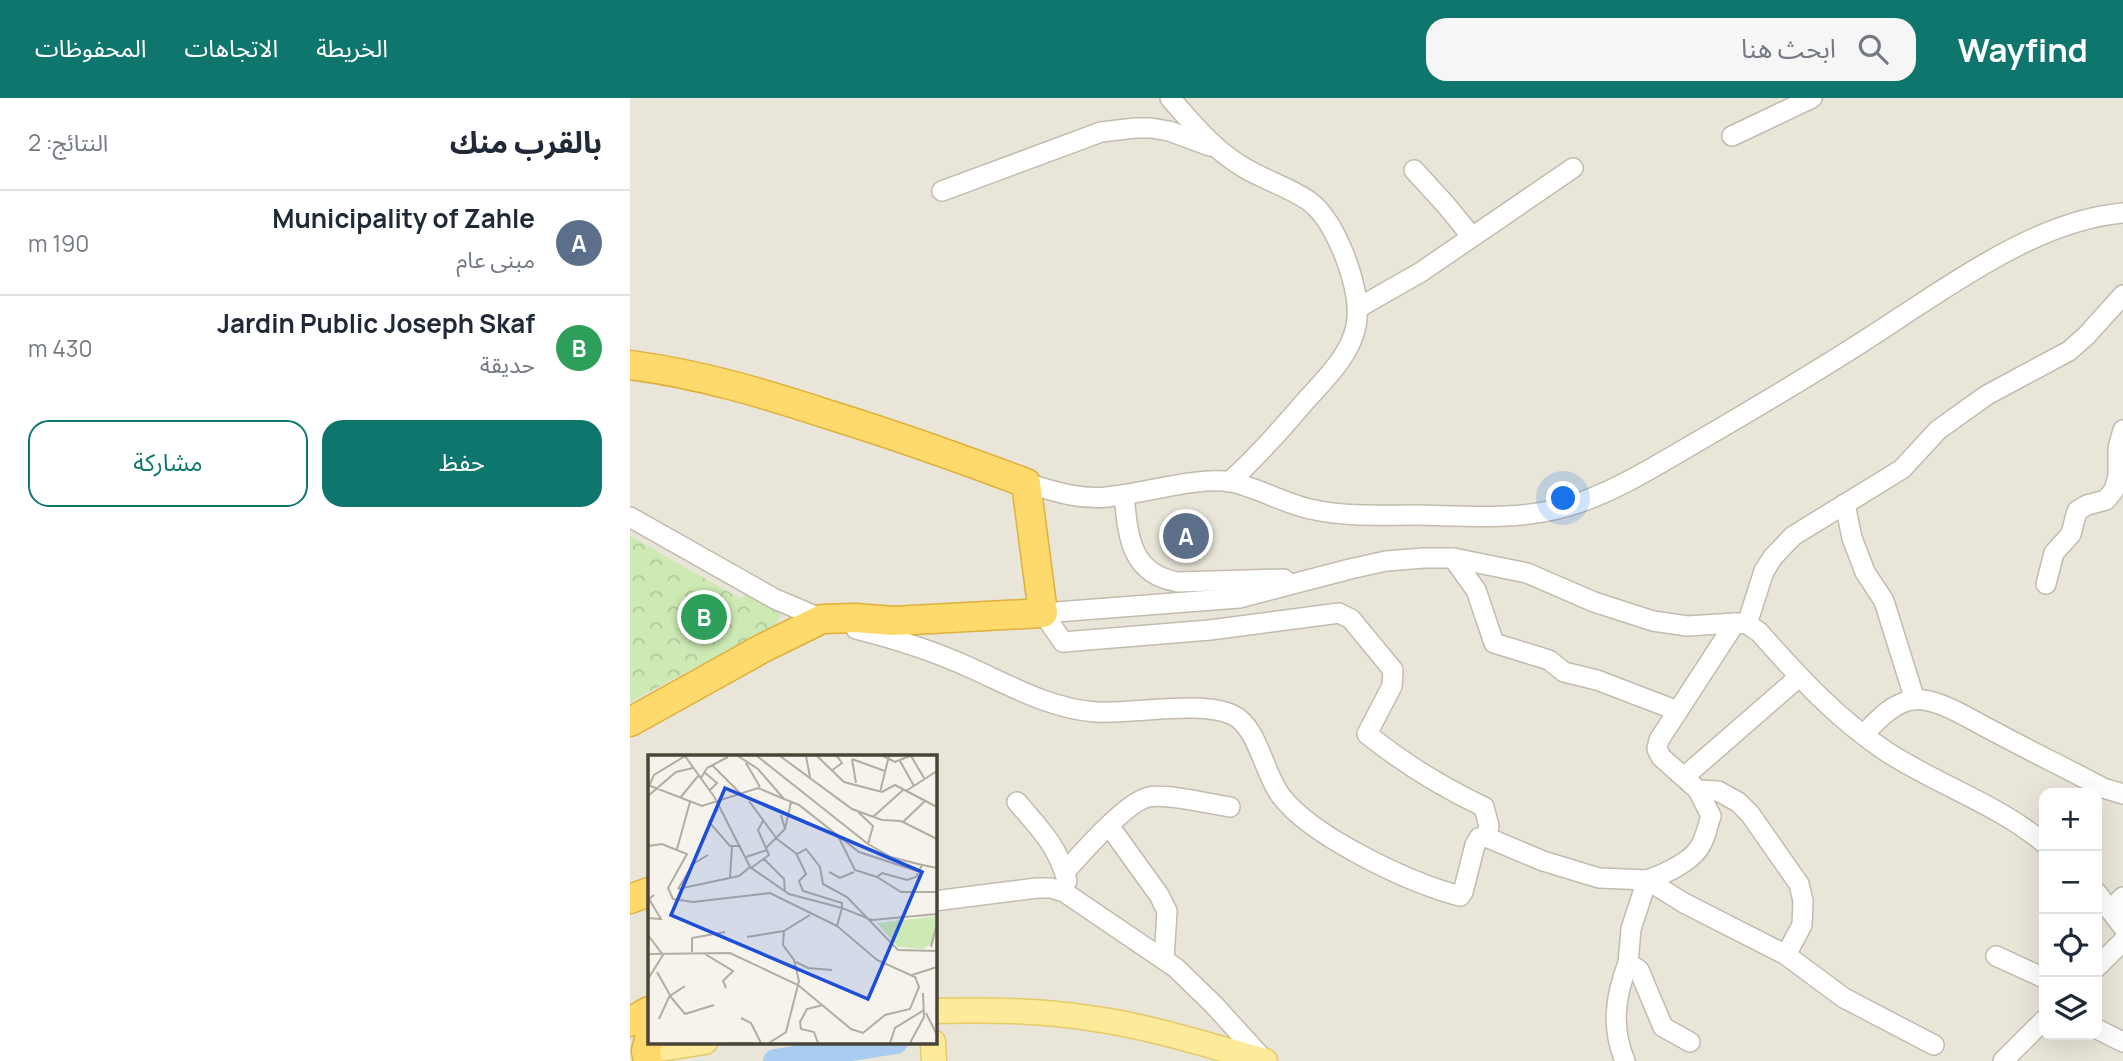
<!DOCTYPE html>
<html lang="ar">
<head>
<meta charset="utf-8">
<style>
  body { margin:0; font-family:Manrope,"Noto Sans Arabic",sans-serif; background:#f6f6f7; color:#1f2937; direction:rtl }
  .controls { position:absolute; right:21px; bottom:21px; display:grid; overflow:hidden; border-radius:14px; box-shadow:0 7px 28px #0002 }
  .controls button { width:63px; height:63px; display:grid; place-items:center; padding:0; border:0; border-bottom:2px solid #e0e1e3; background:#fff; color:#1f2937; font:35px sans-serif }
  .you { position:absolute; left:934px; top:401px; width:24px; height:24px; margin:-18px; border:5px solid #fff; border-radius:50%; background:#1a73e8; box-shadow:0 0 0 10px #1a73e833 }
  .badge { display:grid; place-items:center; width:46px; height:46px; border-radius:50%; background:#0f766e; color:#fff; font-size:23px; font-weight:700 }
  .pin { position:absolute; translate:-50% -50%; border:4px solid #fff; box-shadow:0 2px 7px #0006 }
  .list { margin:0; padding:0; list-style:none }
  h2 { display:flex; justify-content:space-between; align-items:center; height:91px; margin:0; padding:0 28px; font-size:30px }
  h2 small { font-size:23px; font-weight:400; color:#747a83 }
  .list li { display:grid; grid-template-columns:46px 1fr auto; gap:21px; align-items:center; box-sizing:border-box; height:105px; padding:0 28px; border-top:2px solid #e0e1e3 }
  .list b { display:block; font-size:26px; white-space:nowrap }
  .list p { margin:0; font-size:23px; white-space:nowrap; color:#747a83 }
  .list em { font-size:23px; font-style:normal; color:#747a83 }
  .actions { display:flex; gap:14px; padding:21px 28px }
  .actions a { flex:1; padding:16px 0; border:2px solid #0f766e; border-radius:21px; text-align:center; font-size:24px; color:#0f766e }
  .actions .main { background:#0f766e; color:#fff }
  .icon { flex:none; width:38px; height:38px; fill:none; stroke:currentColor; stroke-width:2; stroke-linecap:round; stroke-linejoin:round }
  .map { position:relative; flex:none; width:1493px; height:963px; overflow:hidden; direction:ltr }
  header { display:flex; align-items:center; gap:42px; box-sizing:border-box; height:98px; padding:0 35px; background:#0f766e; color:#fff }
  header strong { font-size:33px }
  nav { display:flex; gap:38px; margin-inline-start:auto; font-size:24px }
  .search { width:490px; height:63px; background:#f6f6f7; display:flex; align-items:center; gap:18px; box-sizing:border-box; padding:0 24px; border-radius:21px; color:#747a83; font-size:26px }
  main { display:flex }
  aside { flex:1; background:#fff }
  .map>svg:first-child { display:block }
  .residential { fill:#e9e5d9; fill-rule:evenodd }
  .forest { fill:url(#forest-crowns) }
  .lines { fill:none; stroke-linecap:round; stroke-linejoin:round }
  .river { stroke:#a8cdf1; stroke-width:24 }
  .minor-casing { stroke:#c1bcad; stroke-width:22 }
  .major-casing { stroke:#e5ca69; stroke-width:27 }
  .highway-casing { stroke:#dfb03b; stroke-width:31 }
  .minor { stroke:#fff; stroke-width:19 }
  .major { stroke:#feea9b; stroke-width:24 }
  .highway { stroke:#feda6d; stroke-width:28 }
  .inset-road { fill:none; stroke:#b1ada3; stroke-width:2 }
  .view { fill:#1d4ed8; fill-opacity:0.15; stroke:#1d4ed8; stroke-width:3.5 }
  .inset-edge { fill:none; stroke:#4a4438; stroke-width:3.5 }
</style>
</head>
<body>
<header>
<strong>Wayfind</strong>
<div class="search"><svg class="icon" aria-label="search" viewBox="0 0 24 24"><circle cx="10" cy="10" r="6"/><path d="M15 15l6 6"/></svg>ابحث هنا</div>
<nav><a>الخريطة</a><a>الاتجاهات</a><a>المحفوظات</a></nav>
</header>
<main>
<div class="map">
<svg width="1493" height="963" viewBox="0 0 1493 963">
  <defs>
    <pattern id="forest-crowns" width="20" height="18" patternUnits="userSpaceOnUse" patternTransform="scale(1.75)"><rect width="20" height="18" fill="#cde9b4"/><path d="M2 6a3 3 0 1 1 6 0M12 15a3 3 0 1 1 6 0" fill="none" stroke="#b2c99c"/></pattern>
  </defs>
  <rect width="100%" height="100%" fill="#f5f3eb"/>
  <path class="residential" d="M 0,0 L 1493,0 L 1493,963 L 0,963 ZM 19,659 L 304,659 L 304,944 L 19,944 ZM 1414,695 L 1467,695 L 1467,937 L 1414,937 Z"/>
  <path class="forest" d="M 0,438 L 111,501 L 117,493 L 152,512 L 146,527 L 0,604 Z"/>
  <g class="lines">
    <path class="river" d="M 145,963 L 266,944"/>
    <defs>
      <g id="minor">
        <path d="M 540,0 C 563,26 583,51 613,69 C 634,82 659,89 679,103 C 696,116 706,137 714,156 C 722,177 731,205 726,228 C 720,259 692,284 672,307 C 649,334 626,360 599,384"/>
        <path d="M 1102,38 L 1182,0"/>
        <path d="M 784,72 L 816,107 L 842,139"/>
        <path d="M 312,93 L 471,34 L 505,30 L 521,30 L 539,33 L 580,48"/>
        <path d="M 728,210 L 791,174 L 943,70"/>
        <path d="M 396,385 C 423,393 449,402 477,399 C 513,396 567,378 601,384 C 630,390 656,407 685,412 C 718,419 753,417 786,417 C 838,418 889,423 939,408 C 986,394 1030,365 1072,341 C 1139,302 1205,263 1269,220 C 1335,177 1413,122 1493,115"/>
        <path d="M 494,397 C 498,438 500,476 548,484 L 654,481"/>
        <path d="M 1215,406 L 1222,440 L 1235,474 L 1254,503 L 1285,602"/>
        <path d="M 0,419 L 145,501 L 197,523"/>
        <path d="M 823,460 L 846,492 L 864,545 L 919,562 L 934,574 L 967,582 L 1048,613"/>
        <path d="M 1416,486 L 1424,455 L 1441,436 L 1447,413 L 1457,407 L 1476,402 L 1484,392 L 1488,378 L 1488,350 L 1493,332"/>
        <path d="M 413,515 L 609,500 L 720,471 L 756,463 L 794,460 L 823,460 L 897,475 L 964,504 L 1023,523 L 1057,528 L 1105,525 L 1117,526 L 1129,534 C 1168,578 1207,621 1257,654 C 1308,687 1367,706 1414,745"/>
        <path d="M 413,515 L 433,544 L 580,532 L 709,515 L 721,521 L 763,572 L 762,588 L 737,636 C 773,665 812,689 854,709 L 859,728 L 856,739"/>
        <path d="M 1105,525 L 1029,642 L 1027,651 L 1031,659 L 1068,692 L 1088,693 L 1108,704 L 1120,716 L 1169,786 L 1173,803 L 1172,827 L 1156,857"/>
        <path d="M 1117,526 L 1134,473 L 1143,459 L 1163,438 L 1272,371 L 1308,332 L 1357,297 L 1439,253 L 1456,238 L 1493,197"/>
        <path d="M 226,531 C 266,541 304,553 341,570 C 381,588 421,611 466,614 C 504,616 572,602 603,617 C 628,629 634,676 651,698 C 682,739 780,785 830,798 L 833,794 L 845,747 L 849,740 L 856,739 L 913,763 L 969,780 L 1017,782 L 1054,805 L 1156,857 L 1214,900 L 1304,947"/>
        <path d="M 1234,636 C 1248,622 1261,606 1282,602 C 1307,598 1344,624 1367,635 C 1402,654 1438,671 1473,690 L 1493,696"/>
        <path d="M 1054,679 L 1169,579"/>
        <path d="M 387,704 C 410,731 428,748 437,783"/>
        <path d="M 480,729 L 529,797 L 537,813 L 534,861"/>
        <path d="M 435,774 C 451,756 497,703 519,699 C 536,695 580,706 600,709"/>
        <path d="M 1467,795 L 1493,829"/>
        <path d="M 304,803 L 407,790 L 421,790 L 434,794 L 546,870 L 584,907 L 635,963"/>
        <path d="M 1481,811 L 1493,799"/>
        <path d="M 1366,858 L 1414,880"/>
        <path d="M 1467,869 L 1493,843"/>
        <path d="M 1467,931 L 1493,944"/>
        <path d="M 1060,944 L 1033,929 L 1009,872 L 998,865 L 1001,831 L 1017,782 C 1035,776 1064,763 1072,745 C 1076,737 1078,727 1081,718 L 1068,692"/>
        <path d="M 995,963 C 981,929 985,899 998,865"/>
        <path d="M 1373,963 L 1414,922"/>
      </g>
      <g id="major">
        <path d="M 304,913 C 356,912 408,912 459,920 C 519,928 577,947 635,963"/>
        <path d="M 303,944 L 304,963"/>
        <path d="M 16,953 L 75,944"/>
      </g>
      <g id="highway">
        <path d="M 0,267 C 70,276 136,296 203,318 C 268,338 332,361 396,385 L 413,515 L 264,523 L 225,520 L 192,521 L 133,550 L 0,624"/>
        <path d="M 0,801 L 19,794"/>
        <path d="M 0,924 L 19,913"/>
        <path d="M 18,963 L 16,953 L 19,941"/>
      </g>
    </defs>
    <use href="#minor" class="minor-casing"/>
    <use href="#major" class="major-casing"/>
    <use href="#highway" class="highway-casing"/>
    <use href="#minor" class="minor"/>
    <use href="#major" class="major"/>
    <use href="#highway" class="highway"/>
  </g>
  <g transform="translate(18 657)">
    <rect width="289" height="289" fill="#f5f3eb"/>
    <path d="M 289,161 L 285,188 L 275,194 L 250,192 L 229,168 Z" fill="#cde9b4"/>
    <path class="inset-road" d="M 37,1 L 67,43 L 102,112 L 141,139 L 194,153M 90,1 L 110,14 L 136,44 L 151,50 L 211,97 L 272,117M 109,1 L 220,89 L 243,102 L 274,110M 132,1 L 204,54 L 234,65 L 253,66 L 289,84M 158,1 L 162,22M 169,1 L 196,27 L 234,37 L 247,30 L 289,52M 235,1 L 247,7 L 262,1M 263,1 L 276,23M 204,4 L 237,16M 204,4 L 208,28M 252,6 L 266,31M 98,8 L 112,32M 64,10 L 93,39M 183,16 L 194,8 L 189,1M 56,17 L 69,28 L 61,36M 53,23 L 59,13 L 80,2M 0,30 L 54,51 L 110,33 L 136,44M 1,31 L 6,20 L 37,1M 258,36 L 289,16M 232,37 L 241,1M 0,41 L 28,17 L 45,13M 32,43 L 50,21M 101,46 L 129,84 L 149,99 L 158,94 L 172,112 L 175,129 L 199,142 L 250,195 L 289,196M 70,54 L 61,67 L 82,91 L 93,91M 210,57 L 225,71 L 220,89M 225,62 L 255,35M 255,67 L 277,46M 137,74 L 143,47M 190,81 L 207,115 L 229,122M 0,91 L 14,89 L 39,99 L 20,133 L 25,144 L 45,147 L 122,138 L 189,171M 118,93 L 137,74 L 133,60M 29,94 L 42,47M 148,98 L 158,119 L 151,126 L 155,136 L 194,148 L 194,153M 98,102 L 119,95M 116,104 L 136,124 L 137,137M 103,113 L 121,100 L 110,75 L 115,66M 289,113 L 274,110 L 268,122 L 259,125 L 234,118 L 229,122 L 253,137 L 289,137M 181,117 L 192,123 L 206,117M 82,122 L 84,92M 30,134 L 91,121 L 102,112M 30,134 L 45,109 L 60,100M 0,163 L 13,164 L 1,144 L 6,140M 0,180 L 15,200 L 0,224M 99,182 L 136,176M 283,192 L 289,169M 44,197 L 44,183 L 77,177M 0,199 L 82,198 L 150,230 L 203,274 L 215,278 L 237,260 L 262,254 L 271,232 L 267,222 L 229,205 L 189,171 L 194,153 L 224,165 L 289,159M 57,199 L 85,216 L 75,226 L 78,233M 148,207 L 160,213 L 184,215M 9,217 L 22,240 L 11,264M 264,220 L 289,212M 37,231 L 22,241 L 37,259 L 66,250M 278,258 L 289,280M 93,263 L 103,268 L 113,288M 78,288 L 105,288M 121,288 L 138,277 L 151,226 L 146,205 L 135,190 L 136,176 L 162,160M 170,288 L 166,277 L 153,274 L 152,267 L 159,254 L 175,250M 242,288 L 247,273 L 276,255M 262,288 L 276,262 L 275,238"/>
    <path class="view" d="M 77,33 L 274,117 L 220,244 L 23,160 Z"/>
    <rect width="289" height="289" class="inset-edge"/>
  </g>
</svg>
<div class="controls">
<button>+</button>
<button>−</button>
<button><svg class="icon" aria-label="locate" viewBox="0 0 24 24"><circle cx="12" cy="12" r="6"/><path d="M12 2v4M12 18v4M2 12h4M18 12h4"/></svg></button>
<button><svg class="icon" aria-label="layers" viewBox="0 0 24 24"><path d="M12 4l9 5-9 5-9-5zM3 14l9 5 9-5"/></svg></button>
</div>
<div class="you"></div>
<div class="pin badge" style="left:556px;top:438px;background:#5c6f8a">A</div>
<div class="pin badge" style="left:74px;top:519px;background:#2e9e5b">B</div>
</div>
<aside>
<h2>بالقرب منك<small>النتائج: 2</small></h2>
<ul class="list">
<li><span class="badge" style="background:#5c6f8a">A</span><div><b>Municipality of Zahle</b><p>مبنى عام</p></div><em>190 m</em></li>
<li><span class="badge" style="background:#2e9e5b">B</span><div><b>Jardin Public Joseph Skaf</b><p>حديقة</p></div><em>430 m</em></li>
</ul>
<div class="actions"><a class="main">حفظ</a><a>مشاركة</a></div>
</aside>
</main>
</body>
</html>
